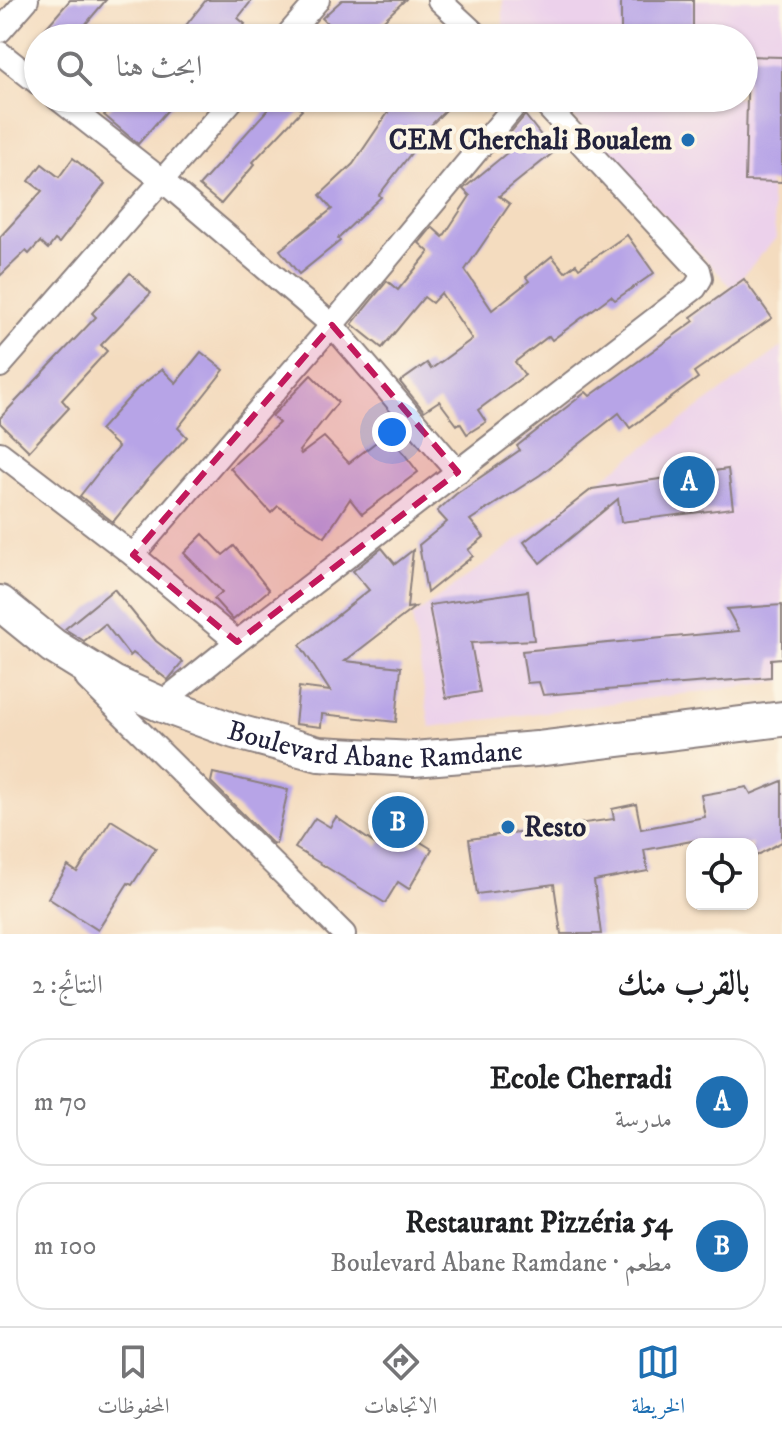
<!DOCTYPE html>
<html lang="ar">
<head>
<meta charset="utf-8">
<style>
  body { margin:0; font-family:"IM FELL DW Pica",Amiri,serif; background:#f2f2f2; color:#202124; direction:rtl }
  .controls { position:absolute; right:24px; bottom:24px; display:grid; overflow:hidden; border-radius:16px; box-shadow:0 2px 6px #0004 }
  .controls button { width:72px; height:72px; display:grid; place-items:center; padding:0; border:0; border-bottom:2px solid #e0e0e0; background:#fff; color:#202124; font:40px sans-serif }
  .you { position:absolute; left:392px; top:432px; width:28px; height:28px; margin:-20px; border:6px solid #fff; border-radius:50%; background:#1a73e8; box-shadow:0 0 0 12px #1a73e833 }
  .badge { display:grid; place-items:center; width:52px; height:52px; border-radius:50%; background:#1f6fb2; color:#fff; font-size:26px; font-weight:700 }
  .pin { position:absolute; translate:-50% -50%; border:4px solid #fff; box-shadow:0 2px 8px #0006 }
  .list { margin:0; padding:0; list-style:none }
  h2 { display:flex; justify-content:space-between; align-items:center; height:104px; margin:0; padding:0 32px; font-size:34px }
  h2 small { font-size:26px; font-weight:400; color:#757577 }
  .list li { display:grid; grid-template-columns:52px 1fr auto; gap:24px; align-items:center; box-sizing:border-box; height:128px; margin:0 16px 16px; padding:0 16px; border:2px solid #e0e0e0; border-radius:32px }
  .list b { display:block; font-size:30px; white-space:nowrap }
  .list p { margin:0; font-size:26px; white-space:nowrap; color:#757577 }
  .list em { font-size:26px; font-style:normal; color:#757577 }
  .icon { flex:none; width:44px; height:44px; fill:none; stroke:currentColor; stroke-width:2; stroke-linecap:round; stroke-linejoin:round }
  .map { position:relative; flex:none; width:782px; height:934px; overflow:hidden; direction:ltr }
  .search { position:absolute; background:#fff; box-shadow:0 2px 6px #0004; left:24px; right:24px; top:24px; height:88px; display:flex; align-items:center; gap:20px; box-sizing:border-box; padding:0 28px; border-radius:44px; color:#757577; font-size:30px }
  .sheet { height:392px; background:#fff }
  nav { display:flex; justify-content:space-around; align-items:center; box-sizing:border-box; height:112px; border-top:2px solid #e0e0e0; background:#fff; font-size:22px; color:#757577 }
  nav a { display:grid; justify-items:center; gap:4px }
  nav .on { color:#1f6fb2 }
  .map>svg:first-child { display:block }
  .built { fill:#ecd1eb }
  .building { fill:#b7a4e7 }
  .lines { fill:none; stroke-linecap:round; stroke-linejoin:round }
  .minor-casing { stroke:#8b7f7d; stroke-width:26 }
  .primary-casing { stroke:#8b7f7d; stroke-width:38 }
  .minor { stroke:#fff; stroke-width:22 }
  .primary { stroke:#fff; stroke-width:34 }
  .marked { fill:#c2185b; fill-opacity:0.2; stroke:#c2185b; stroke-width:6; stroke-dasharray:16 10; stroke-linejoin:round }
  .poi-dot { fill:#1f6fb2; stroke:#fcf5e5; stroke-width:3 }
  .labels { text-anchor:middle; dominant-baseline:central; stroke-width:8; stroke-linejoin:round; paint-order:stroke }
  .poi-label { font-size:28px; font-weight:bold; fill:#22223b; stroke:#fcf5e5; text-anchor:end }
  .street-label { font-size:28px; fill:#22223b; stroke:#fcf5e5 }
</style>
</head>
<body>
<div class="map">
<svg width="782" height="934" viewBox="0 0 782 934">
  <rect width="100%" height="100%" fill="#fcf5e5"/>
  <filter id="ink" filterUnits="userSpaceOnUse"><feTurbulence type="fractalNoise" baseFrequency=".0125" numOctaves="2"/><feDisplacementMap in="SourceGraphic" scale="16" xChannelSelector="R" yChannelSelector="G"/><feConvolveMatrix kernelMatrix="1 2 1 2 8 2 1 2 1" color-interpolation-filters="sRGB"/></filter>
  <filter id="wash" filterUnits="userSpaceOnUse"><feTurbulence type="fractalNoise" baseFrequency=".006" numOctaves="4" result="noise"/><feDisplacementMap in="SourceGraphic" scale="32" xChannelSelector="R" yChannelSelector="G"/><feGaussianBlur stdDeviation="1.8" result="paint"/><feColorMatrix in="noise" values="0 0 0 0 0 0 0 0 0 0 0 0 0 0 0 0 0 1.4 0 .05"/><feComposite in="paint" operator="in"/></filter>
  <g filter="url(#wash)">
    <rect width="100%" height="100%" fill="#f4dcbf"/>
    <g class="built">
      <path d="M 503,0 L 782,0 L 782,182 L 769,182 L 776,238 L 732,288 L 556,98 L 744,98 L 744,38 L 503,38 Z"/>
      <path d="M 782,347 L 782,681 L 430,727 L 412,617 Z"/>
    </g>
    <g id="blocks">
      <g class="building">
        <path d="M 70,0 L 106,0 L 74,38 L 37,38 Z"/>
        <path d="M 206,0 L 252,0 L 238,18 L 245,24 L 234,38 L 176,38 Z"/>
        <path d="M 342,0 L 405,0 L 365,38 L 314,38 L 328,24 L 322,18 Z"/>
        <rect x="621" y="0" width="72" height="38"/>
        <path d="M 748,56 L 782,57 L 782,182 L 745,181 Z"/>
        <path d="M 119,98 L 178,98 L 138,144 L 104,115 Z"/>
        <path d="M 278,98 L 288,98 L 302,110 L 253,162 L 255,164 L 221,204 L 199,186 Z"/>
        <path d="M 398,98 L 458,98 L 419,137 L 422,139 L 379,195 L 381,197 L 338,238 L 340,241 L 299,274 L 280,250 L 332,209 L 320,195 L 353,164 Z"/>
        <path d="M 525,115 L 554,152 L 499,196 L 510,204 L 465,270 L 492,310 L 529,281 L 526,277 L 552,256 L 565,272 L 576,264 L 579,268 L 627,235 L 654,273 L 615,300 L 611,296 L 552,340 L 549,336 L 515,362 L 525,375 L 478,410 L 486,422 L 467,434 L 460,423 L 457,425 L 439,401 L 424,411 L 400,382 L 427,363 L 431,369 L 472,339 L 441,293 L 432,303 L 424,297 L 382,348 L 352,324 L 387,281 L 398,290 L 429,252 L 419,243 L 432,227 L 443,237 L 470,196 L 463,189 L 513,148 L 505,139 Z"/>
        <path d="M 73,158 L 105,184 L 59,243 L 55,240 L 48,249 L 40,242 L 29,254 L 26,251 L 0,276 L 0,237 L 42,191 L 29,181 L 42,164 L 59,177 Z"/>
        <path d="M 130,273 L 151,293 L 101,345 L 107,351 L 62,400 L 69,408 L 29,451 L 0,423 L 0,418 L 96,317 L 92,313 Z"/>
        <path d="M 744,279 L 772,318 L 694,372 L 698,378 L 630,428 L 619,413 L 540,475 L 470,520 L 484,537 L 468,550 L 473,556 L 427,593 L 419,545 L 447,522 L 437,511 L 456,494 L 520,450 L 517,446 L 586,392 L 590,396 L 694,321 L 691,317 Z"/>
        <path d="M 201,352 L 224,370 L 178,428 L 187,437 L 146,481 L 113,522 L 80,496 L 118,447 L 100,430 L 137,389 L 162,369 L 176,383 Z"/>
        <path d="M 311,375 L 338,402 L 299,451 L 301,454 L 324,437 L 349,463 L 388,433 L 418,472 L 362,514 L 350,499 L 325,537 L 278,506 L 271,513 L 230,468 L 279,423 L 272,416 Z"/>
        <path d="M 728,469 L 733,508 L 621,522 L 618,499 L 540,563 L 524,542 L 592,489 Z"/>
        <path d="M 203,534 L 223,555 L 234,546 L 269,590 L 233,620 L 214,599 L 222,592 L 184,553 Z"/>
        <path d="M 382,548 L 395,564 L 413,550 L 407,608 L 415,607 L 345,661 L 401,667 L 396,722 L 322,714 L 321,727 L 295,724 L 299,687 L 330,691 L 300,645 L 369,590 L 353,571 Z"/>
        <path d="M 114,589 L 156,641 L 183,662 L 168,680 L 133,653 L 130,656 L 105,624 L 84,641 L 65,629 Z"/>
        <path d="M 528,591 L 534,640 L 471,643 L 480,692 L 446,698 L 429,605 Z"/>
        <path d="M 782,605 L 782,658 L 771,659 L 771,677 L 543,695 L 539,682 L 527,683 L 522,651 L 739,631 L 727,609 Z"/>
        <path d="M 213,773 L 288,790 L 276,844 L 272,843 L 211,782 Z"/>
        <path d="M 782,781 L 782,842 L 752,858 L 752,844 L 698,844 L 697,840 L 644,850 L 648,871 L 594,881 L 601,934 L 561,934 L 554,884 L 477,894 L 469,839 L 614,819 L 612,809 L 636,804 L 641,829 L 705,817 L 701,795 L 747,787 L 751,794 Z"/>
        <path d="M 336,817 L 378,846 L 391,824 L 432,849 L 409,889 L 398,882 L 385,903 L 295,848 L 315,818 L 330,827 Z"/>
        <path d="M 111,820 L 156,848 L 132,885 L 128,883 L 98,930 L 48,898 L 68,866 L 77,872 Z"/>
      </g>
    </g>
  </g>
  <g filter="url(#ink)">
    <use href="#blocks" fill-opacity="0" stroke="#8b7f7d" stroke-width="2"/>
    <g class="lines">
      <defs>
        <g id="minor">
          <path d="M 439,0 L 480,38"/>
          <path d="M 0,31 L 27,0"/>
          <path d="M 285,38 L 318,0"/>
          <path d="M 0,53 L 38,83"/>
          <path d="M 57,98 L 163,181 L 332,325 L 458,472"/>
          <path d="M 0,366 L 234,98"/>
          <path d="M 0,453 L 133,555 L 237,642"/>
          <path d="M 133,555 L 332,325 L 521,98"/>
          <path d="M 87,679 L 344,934"/>
          <path d="M 160,704 L 237,642 L 695,288 L 701,278 L 699,270 L 539,98"/>
        </g>
        <g id="primary">
          <path id="s1" d="M 0,603 L 53,646 L 113,683 L 160,704 L 234,731 L 319,754 L 413,759 L 537,749 L 782,719"/>
        </g>
      </defs>
      <use href="#minor" class="minor-casing"/>
      <use href="#primary" class="primary-casing"/>
      <use href="#minor" class="minor"/>
      <use href="#primary" class="primary"/>
    </g>
  </g>
  <path class="marked" d="M 332,325 L 458,472 L 237,642 L 133,555 Z"/>
  <g class="poi-dot">
    <circle cx="688" cy="140" r="8"/>
    <circle cx="508" cy="827" r="8"/>
  </g>
  <g class="labels">
    <g class="poi-label">
      <text x="672" y="140">CEM Cherchali Boualem</text>
      <text x="524" y="827" text-anchor="start">Resto</text>
    </g>
    <g class="street-label">
      <text stroke="none"><textPath href="#s1" startOffset="412">Boulevard Abane Ramdane</textPath></text>
    </g>
  </g>
</svg>
<div class="controls">
<button><svg class="icon" aria-label="locate" viewBox="0 0 24 24"><circle cx="12" cy="12" r="6"/><path d="M12 2v4M12 18v4M2 12h4M18 12h4"/></svg></button>
</div>
<div class="you"></div>
<div class="pin badge" style="left:689px;top:482px">A</div>
<div class="pin badge" style="left:398px;top:822px">B</div>
<div class="search"><svg class="icon" aria-label="search" viewBox="0 0 24 24"><circle cx="10" cy="10" r="6"/><path d="M15 15l6 6"/></svg>ابحث هنا</div>
</div>
<section class="sheet">
<h2>بالقرب منك<small>النتائج: 2</small></h2>
<ul class="list">
<li><span class="badge">A</span><div><b>Ecole Cherradi</b><p>مدرسة</p></div><em>70 m</em></li>
<li><span class="badge">B</span><div><b>Restaurant Pizzéria 54</b><p>مطعم · Boulevard Abane Ramdane</p></div><em>100 m</em></li>
</ul>
</section>
<nav>
<a class="on"><svg class="icon" aria-label="map" viewBox="0 0 24 24"><path d="M3 6l6-2 6 2 6-2v14l-6 2-6-2-6 2zM9 4v14M15 6v14"/></svg>الخريطة</a>
<a><svg class="icon" aria-label="directions" viewBox="0 0 24 24"><path d="M12 3l9 9-9 9-9-9zM9 14v-3h6M13 9l2 2-2 2"/></svg>الاتجاهات</a>
<a><svg class="icon" aria-label="saved" viewBox="0 0 24 24"><path d="M7 4h10v16l-5-4-5 4z"/></svg>المحفوظات</a>
</nav>
</body>
</html>
